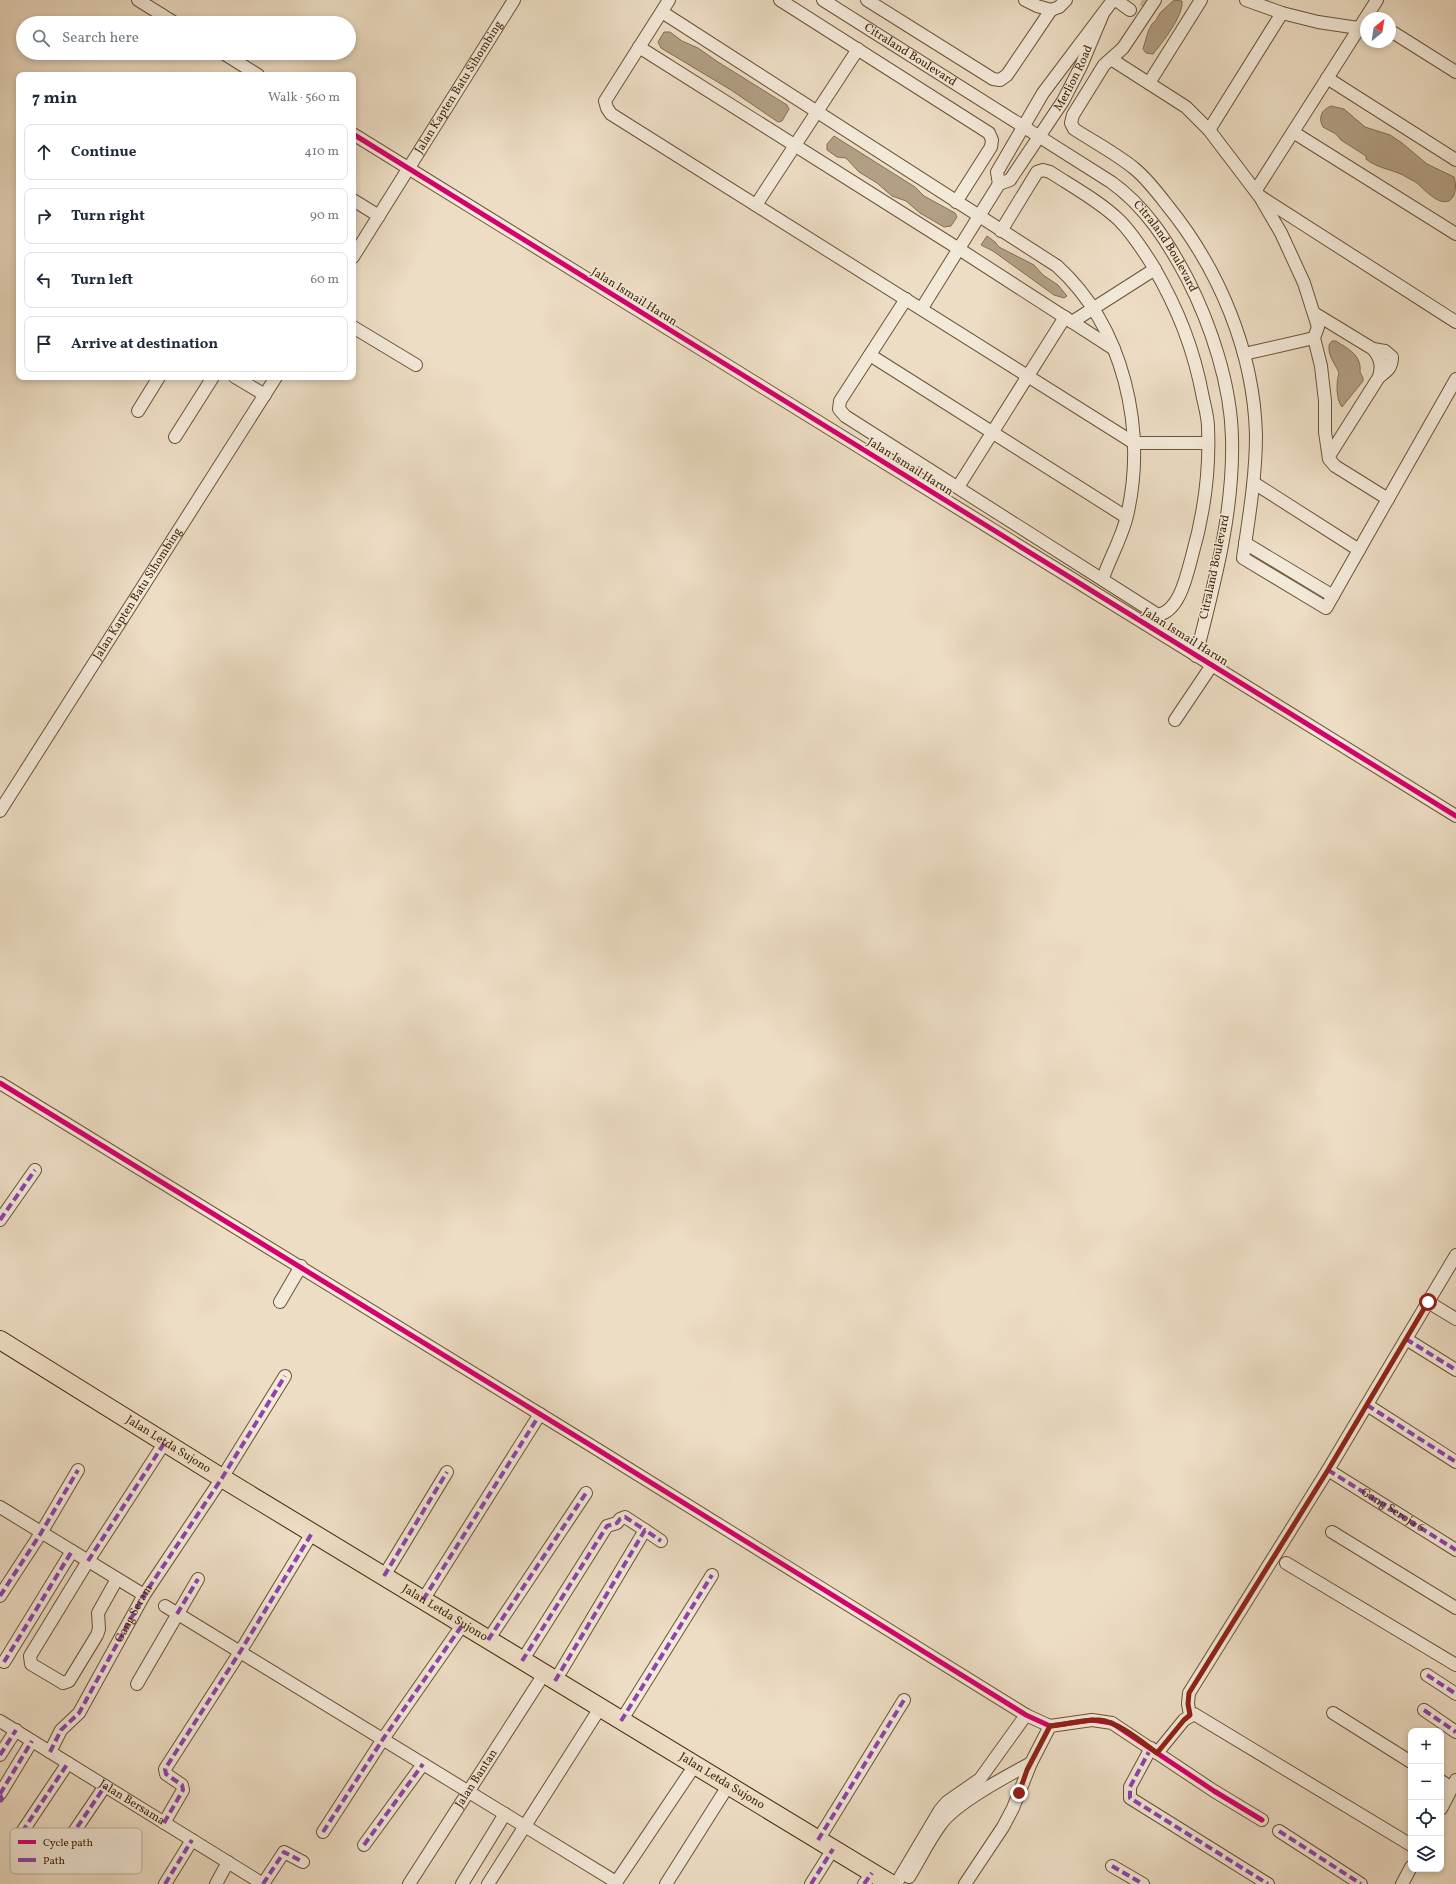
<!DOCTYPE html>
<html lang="en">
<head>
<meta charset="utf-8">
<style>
  body { margin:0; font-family:Vollkorn,serif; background:#f2f2f3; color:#1f2937 }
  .controls { position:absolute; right:12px; bottom:12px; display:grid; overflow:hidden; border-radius:8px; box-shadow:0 2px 6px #0003 }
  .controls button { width:36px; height:36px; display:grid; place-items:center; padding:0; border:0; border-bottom:1px solid #e0e1e3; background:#fff; color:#1f2937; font:20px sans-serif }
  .compass { position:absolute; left:1360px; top:12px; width:36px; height:36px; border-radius:50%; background:#fff; box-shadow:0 2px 6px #0003; rotate:30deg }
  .stop { position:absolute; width:12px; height:12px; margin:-9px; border:3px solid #8f2418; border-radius:50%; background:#fff }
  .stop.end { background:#8f2418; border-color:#fff; box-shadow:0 1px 4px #0008 }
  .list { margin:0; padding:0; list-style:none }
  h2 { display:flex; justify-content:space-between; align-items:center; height:52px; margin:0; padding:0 16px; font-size:17px }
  h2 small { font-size:13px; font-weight:400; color:#747a83 }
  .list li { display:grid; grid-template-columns:26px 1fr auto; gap:12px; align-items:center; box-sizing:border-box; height:56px; margin:0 8px 8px; padding:0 8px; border:1px solid #e0e1e3; border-radius:8px }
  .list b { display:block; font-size:15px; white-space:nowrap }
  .list em { font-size:13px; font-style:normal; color:#747a83 }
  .icon { flex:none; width:22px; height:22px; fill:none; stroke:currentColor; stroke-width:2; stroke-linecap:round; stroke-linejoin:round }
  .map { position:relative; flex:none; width:1456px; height:1884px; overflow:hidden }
  .search { position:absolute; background:#fff; box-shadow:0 2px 6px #0003; left:16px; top:16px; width:340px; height:44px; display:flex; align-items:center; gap:10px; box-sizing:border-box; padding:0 14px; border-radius:22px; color:#747a83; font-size:15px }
  .panel { position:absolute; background:#fff; box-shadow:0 2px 6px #0003; left:16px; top:72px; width:340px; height:308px; border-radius:8px }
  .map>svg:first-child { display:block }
  .water { fill:#b29f84; stroke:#846f52 }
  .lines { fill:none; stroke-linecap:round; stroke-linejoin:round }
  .minor-tunnel { stroke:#cab89e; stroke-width:12; stroke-dasharray:12 6; stroke-linecap:butt }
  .minor-casing { stroke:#6b5437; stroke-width:14 }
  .highway-casing { stroke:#402608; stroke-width:20 }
  .minor { stroke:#f3e9d9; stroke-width:12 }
  .highway { stroke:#edddc4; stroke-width:18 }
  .quiet { stroke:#8e44ad; stroke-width:4; stroke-dasharray:8 4; stroke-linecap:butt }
  .cycleway-casing { stroke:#f3e9d9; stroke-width:8 }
  .cycleway { stroke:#d6006c; stroke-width:5 }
  .route { stroke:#8f2418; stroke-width:5 }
  .labels { text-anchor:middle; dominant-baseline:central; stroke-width:3; stroke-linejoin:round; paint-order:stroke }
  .street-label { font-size:12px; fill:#402608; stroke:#f3e9d9 }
  .key { fill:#f3e9d9; stroke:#bdae9a; stroke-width:1 }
  .key-label { font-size:11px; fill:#402608 }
</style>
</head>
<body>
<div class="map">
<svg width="1456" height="1884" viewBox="0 0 1456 1884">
  <rect width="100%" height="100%" fill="#edddc4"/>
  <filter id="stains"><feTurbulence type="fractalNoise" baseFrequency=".005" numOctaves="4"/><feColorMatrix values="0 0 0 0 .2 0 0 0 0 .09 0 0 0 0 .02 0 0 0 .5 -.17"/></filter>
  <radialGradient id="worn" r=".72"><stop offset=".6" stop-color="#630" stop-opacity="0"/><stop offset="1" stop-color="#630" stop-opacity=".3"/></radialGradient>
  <g class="water">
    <path d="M 1174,0 L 1182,1 C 1184,15 1162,43 1153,54 L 1146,53 L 1143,49 L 1148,32 L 1152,24 L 1156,20 L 1160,13 Z"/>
    <path d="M 664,32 L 670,32 L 682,41 L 698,48 L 718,62 L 787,105 L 789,109 L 782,121 L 778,122 L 731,90 L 661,48 L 658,42 Z"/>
    <path d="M 1331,106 L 1344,109 L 1365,127 L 1390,135 L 1402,143 L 1427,164 L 1454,177 C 1456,183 1456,189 1454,195 C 1445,213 1425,190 1417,183 C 1413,180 1407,178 1403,175 C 1390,169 1377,168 1366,159 L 1366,156 L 1341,140 L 1336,134 L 1323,127 C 1318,118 1321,110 1331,106 Z"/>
    <path d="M 834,136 L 915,187 L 924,196 L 955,213 L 957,217 L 951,226 L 944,227 L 920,213 L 906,201 L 892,196 L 877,183 L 859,172 L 846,158 L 837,157 L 827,150 L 827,144 Z"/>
    <path d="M 987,236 L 995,242 L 999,247 L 1034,265 L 1043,275 L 1058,285 L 1067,296 L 1064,298 L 1054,295 L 993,251 L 981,245 Z"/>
    <path d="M 1332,341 L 1336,341 C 1348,349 1362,355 1360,372 L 1363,378 L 1363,381 L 1342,407 C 1336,400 1336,382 1339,373 C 1335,363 1328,357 1329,345 Z"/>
  </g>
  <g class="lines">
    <path class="minor-tunnel" d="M 1142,0 L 1146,2"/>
    <defs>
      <g id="minor">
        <path d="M 138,0 L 175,23"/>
        <path d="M 669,0 L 605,101 L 607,108 L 611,114 L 1134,443 L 1208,443"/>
        <path d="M 780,0 L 989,133 L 992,140 L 991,147 L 956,202"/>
        <path id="s1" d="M 823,0 L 1111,182 C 1145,206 1168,242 1187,278 C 1211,325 1231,385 1232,438 C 1234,512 1214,585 1196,656"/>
        <path d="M 867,0 L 993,79 L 1000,80 L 1007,75 L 1051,10 L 1059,7 L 1066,0"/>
        <path d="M 1025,0 L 1037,6 L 1051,10"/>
        <path d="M 1116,0 L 1130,10"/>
        <path d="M 1155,0 L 1123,48 L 1104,65 L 1073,115 L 1071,123 L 1074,129 C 1094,142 1117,154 1135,169 C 1147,179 1157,192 1167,205 C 1219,269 1254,352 1256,435 C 1256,476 1249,517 1243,558 L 1326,608 L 1456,379"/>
        <path d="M 1246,0 L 1282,13 L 1318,22 L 1365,29"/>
        <path d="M 662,12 L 1057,266 C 1124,327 1147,429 1127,516 C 1122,537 1110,558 1103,578"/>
        <path d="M 1390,32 L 1394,33 L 1456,72"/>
        <path d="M 639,47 L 959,249 L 1114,349"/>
        <path d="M 223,53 L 258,75"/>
        <path d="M 1111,59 L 1186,107 L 1209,130 L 1260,197 L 1281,233 L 1304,283 L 1318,327 L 1314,338 L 1321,366 L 1325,401 L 1325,432 L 1329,459 L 1335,466 L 1388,499"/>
        <path d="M 1327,78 L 1456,160"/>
        <path d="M 1149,83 L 1201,0"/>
        <path d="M 1209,130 L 1282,13"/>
        <path d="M 1293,132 L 1456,234"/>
        <path d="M 353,134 L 1456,816"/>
        <path d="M 999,184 L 997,172 L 1043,93 L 1113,0"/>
        <path d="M 1256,190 L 1377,0"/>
        <path d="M 1261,197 L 1456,322"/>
        <path d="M 353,200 L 379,216"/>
        <path d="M 756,205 L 858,49"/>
        <path id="s2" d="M 353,257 L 514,0"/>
        <path d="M 906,299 L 840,401 L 839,409 L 845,416 L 1158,615 C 1180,611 1187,574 1192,556 C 1204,514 1210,471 1208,427 C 1208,418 1205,407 1203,398 C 1194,349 1178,309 1153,266 C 1143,250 1132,233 1119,220 C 1099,201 1073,187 1050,172 L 1043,170 L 1037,172 L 1001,231"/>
        <path id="s3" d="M 922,308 L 999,184 L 1010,180 L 1063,101 L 1081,66 L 1102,16"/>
        <path d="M 1314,313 L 1373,349 C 1381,359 1382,365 1379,377 L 1329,456"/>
        <path d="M 1072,322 L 1155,269"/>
        <path d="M 353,327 L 416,365"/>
        <path d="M 1373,349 L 1385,351 L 1392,357 C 1392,368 1387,371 1379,377"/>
        <path d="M 1244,354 L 1314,338"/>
        <path d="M 870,355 L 1126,517"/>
        <path d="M 235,377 L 265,395"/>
        <path d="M 138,411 L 159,377"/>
        <path d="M 175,437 L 213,377"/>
        <path d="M 1254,483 L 1359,550"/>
        <path d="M 958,487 L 1065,317"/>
        <path d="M 1245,543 L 1333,596"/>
        <path d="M 1175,720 L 1212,665"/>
        <path id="s4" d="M 0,811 L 276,377"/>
        <path d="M 0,1083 L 587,1443 L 1026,1715 L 1050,1726 L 1092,1720 L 1112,1723 L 1214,1791 L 1262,1820"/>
        <path d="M 0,1220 L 35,1170"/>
        <path d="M 280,1302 L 301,1266"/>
        <path d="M 1428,1302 L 1456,1319"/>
        <path d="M 1406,1339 L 1456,1370"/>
        <path d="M 1367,1405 L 1456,1462"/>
        <path d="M 1328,1470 L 1456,1550"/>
        <path d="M 0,1507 L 144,1595"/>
        <path d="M 1332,1532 L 1456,1608"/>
        <path d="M 1286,1563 L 1456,1665"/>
        <path d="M 384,1576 L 447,1472"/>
        <path d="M 117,1579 L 98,1613 L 99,1629 L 97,1635 L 69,1681 L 63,1683 L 31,1664 L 30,1656 L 88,1561 L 165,1442"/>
        <path d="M 0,1596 L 41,1533 L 78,1470"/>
        <path d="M 423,1600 L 540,1414"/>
        <path d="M 165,1606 L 616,1882"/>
        <path d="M 488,1640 L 586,1493"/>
        <path d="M 522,1661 L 607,1526 L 617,1523 L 620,1519 L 625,1517 L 645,1530"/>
        <path d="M 4,1662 L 72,1551"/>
        <path d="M 1427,1675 L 1456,1694"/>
        <path d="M 555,1681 L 645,1530 L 661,1541"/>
        <path d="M 137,1684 L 198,1579"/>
        <path d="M 1424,1710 L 1456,1732"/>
        <path d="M 1333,1713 L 1411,1762"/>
        <path d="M 1190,1715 L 1188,1704 L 1189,1693 L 1328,1470 L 1456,1255"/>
        <path id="s5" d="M 0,1721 L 263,1884"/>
        <path d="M 621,1721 L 712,1575"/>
        <path d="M 1151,1748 L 1130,1787 L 1130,1798 L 1268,1884"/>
        <path d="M 50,1752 L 61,1730 L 79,1713 L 144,1595 L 222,1478 L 285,1376"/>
        <path d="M 1157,1753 L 1184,1720 L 1194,1714 L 1411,1845"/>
        <path d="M 0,1755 L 16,1730"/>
        <path d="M 1441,1781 L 1452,1788"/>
        <path d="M 0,1794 L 32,1741"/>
        <path d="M 1441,1809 L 1456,1780"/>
        <path d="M 164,1823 L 183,1790 L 182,1785 L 166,1774 L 165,1769 L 240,1652 L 312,1533"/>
        <path d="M 1279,1831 L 1361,1884"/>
        <path d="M 22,1832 L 68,1763"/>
        <path d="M 323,1832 L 383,1739 L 463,1624"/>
        <path d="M 818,1840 L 904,1700"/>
        <path d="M 364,1845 L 423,1764"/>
        <path d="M 57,1857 L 105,1786"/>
        <path d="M 1112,1866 L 1143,1884"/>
        <path d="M 909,1877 C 920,1859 929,1840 941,1824 C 956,1803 1007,1776 1031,1763"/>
        <path d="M 165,1884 L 192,1840"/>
        <path d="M 216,1884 L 228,1862"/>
        <path d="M 263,1884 L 284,1852 L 303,1862"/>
        <path id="s6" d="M 409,1884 L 544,1674"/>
        <path d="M 462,1884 L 505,1814"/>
        <path d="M 488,1884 L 600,1708"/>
        <path d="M 615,1884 L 695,1765"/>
        <path d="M 666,1884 L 728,1786"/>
        <path d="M 811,1884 L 833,1849"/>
        <path d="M 864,1884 L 872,1873"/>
        <path d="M 896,1884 L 940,1810 L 947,1802 L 980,1779 L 1026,1715"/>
        <path d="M 965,1884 L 1003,1827 L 1013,1808 L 1031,1763 L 1050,1726"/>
        <path d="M 1402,1884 L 1411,1867"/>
      </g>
      <g id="highway">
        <path id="s7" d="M 0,1340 L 222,1478 L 891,1884"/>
      </g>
    </defs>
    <use href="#minor" class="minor-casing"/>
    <use href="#highway" class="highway-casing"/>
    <use href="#minor" class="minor"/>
    <use href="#highway" class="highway"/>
    <g class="quiet">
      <path d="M 0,1220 L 35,1170"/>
      <path d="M 1406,1339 L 1456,1370"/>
      <path d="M 1367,1405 L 1456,1462"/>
      <path id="s8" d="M 1328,1470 L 1456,1550"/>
      <path d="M 88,1561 L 165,1442"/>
      <path d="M 384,1576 L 447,1472"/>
      <path d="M 0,1596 L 41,1533 L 78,1470"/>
      <path d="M 423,1600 L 540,1414"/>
      <path d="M 177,1614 L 198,1579"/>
      <path d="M 488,1640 L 586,1493"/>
      <path d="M 522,1661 L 607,1526 L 617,1523 L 620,1519 L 625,1517 L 645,1530"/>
      <path d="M 4,1662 L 72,1551"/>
      <path d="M 1427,1675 L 1456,1694"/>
      <path d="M 555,1681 L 645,1530 L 661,1541"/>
      <path d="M 1424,1710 L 1456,1732"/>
      <path d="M 621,1721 L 712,1575"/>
      <path d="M 1151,1748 L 1130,1787 L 1130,1798 L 1268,1884"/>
      <path id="s9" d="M 50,1752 L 61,1730 L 79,1713 L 144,1595 L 222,1478 L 285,1376"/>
      <path d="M 0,1755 L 16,1730"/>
      <path d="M 0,1794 L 32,1741"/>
      <path d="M 0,1795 L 2,1799 L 0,1802"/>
      <path d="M 164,1823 L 183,1790 L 182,1785 L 166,1774 L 165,1769 L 240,1652 L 312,1533"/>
      <path d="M 1279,1831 L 1361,1884"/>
      <path d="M 22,1832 L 68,1763"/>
      <path d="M 323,1832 L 383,1739 L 463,1624"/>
      <path d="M 818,1840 L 904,1700"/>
      <path d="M 364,1845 L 423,1764"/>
      <path d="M 57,1857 L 105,1786"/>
      <path d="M 1112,1866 L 1143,1884"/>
      <path d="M 165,1884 L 192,1840"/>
      <path d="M 263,1884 L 284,1852 L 303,1862"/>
      <path d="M 811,1884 L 833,1849"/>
      <path d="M 864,1884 L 872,1873"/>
    </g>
    <defs>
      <g id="cycleway">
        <path d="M 353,134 L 1456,816"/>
        <path d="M 0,1083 L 587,1443 L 1026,1715 L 1050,1726 L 1092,1720 L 1112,1723 L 1214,1791 L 1262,1820"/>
      </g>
    </defs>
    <use href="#cycleway" class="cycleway-casing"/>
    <use href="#cycleway" class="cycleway"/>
  </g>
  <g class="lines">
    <path class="route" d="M 1019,1793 L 1027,1770 L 1050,1726 C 1066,1725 1083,1719 1099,1720 C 1117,1721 1142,1742 1157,1753 L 1184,1720 L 1190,1715 L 1188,1704 L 1189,1693 L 1328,1470 L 1428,1302"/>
  </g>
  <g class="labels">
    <g class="street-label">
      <text stroke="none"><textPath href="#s1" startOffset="103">Citraland Boulevard</textPath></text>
      <text stroke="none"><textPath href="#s3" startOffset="278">Merlion Road</textPath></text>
      <text stroke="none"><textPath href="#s2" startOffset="200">Jalan Kapten Batu Sihombing</textPath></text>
      <text stroke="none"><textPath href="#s1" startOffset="426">Citraland Boulevard</textPath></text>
      <text transform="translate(634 297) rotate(32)">Jalan Ismail Harun</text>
      <text transform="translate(910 467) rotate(32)">Jalan Ismail Harun</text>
      <text transform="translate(1215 567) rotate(-78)">Citraland Boulevard</text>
      <text stroke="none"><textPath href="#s4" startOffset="257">Jalan Kapten Batu Sihombing</textPath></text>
      <text transform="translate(1185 637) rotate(32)">Jalan Ismail Harun</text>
      <text stroke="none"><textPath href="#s7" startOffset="198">Jalan Letda Sujono</textPath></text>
      <text stroke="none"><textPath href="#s8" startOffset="76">Gang Seroja 6</textPath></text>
      <text stroke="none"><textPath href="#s7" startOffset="522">Jalan Letda Sujono</textPath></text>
      <text stroke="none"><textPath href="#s9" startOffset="163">Gang Seram</textPath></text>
      <text stroke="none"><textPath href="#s6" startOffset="125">Jalan Bantan</textPath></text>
      <text stroke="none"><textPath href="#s7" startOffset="846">Jalan Letda Sujono</textPath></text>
      <text stroke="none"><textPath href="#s5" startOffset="155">Jalan Bersama</textPath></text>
    </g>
  </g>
  <rect x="10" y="1828" width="132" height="46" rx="6" class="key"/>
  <rect x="18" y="1840" width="18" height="4" fill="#d6006c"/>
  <rect x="18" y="1858" width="18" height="4" fill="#8e44ad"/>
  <g class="key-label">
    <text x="43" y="1846">Cycle path</text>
    <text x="43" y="1864">Path</text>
  </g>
  <rect width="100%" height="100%" filter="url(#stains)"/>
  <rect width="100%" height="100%" fill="url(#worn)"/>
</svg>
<div class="controls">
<button>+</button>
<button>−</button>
<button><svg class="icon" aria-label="locate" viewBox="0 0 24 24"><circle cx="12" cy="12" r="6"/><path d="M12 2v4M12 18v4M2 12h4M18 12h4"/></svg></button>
<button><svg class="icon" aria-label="layers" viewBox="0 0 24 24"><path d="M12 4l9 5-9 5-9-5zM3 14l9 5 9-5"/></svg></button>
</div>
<svg class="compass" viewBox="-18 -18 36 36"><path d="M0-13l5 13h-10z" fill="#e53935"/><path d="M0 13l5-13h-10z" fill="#747a83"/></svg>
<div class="stop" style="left:1428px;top:1302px"></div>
<div class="stop end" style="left:1019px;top:1793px"></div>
<div class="search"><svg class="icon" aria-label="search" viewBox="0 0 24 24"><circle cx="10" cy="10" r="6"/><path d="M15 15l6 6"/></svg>Search here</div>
<section class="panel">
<h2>7 min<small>Walk · 560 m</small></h2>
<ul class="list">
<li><svg class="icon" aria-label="ahead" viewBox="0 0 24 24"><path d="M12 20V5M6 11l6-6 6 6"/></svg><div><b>Continue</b></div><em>410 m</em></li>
<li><svg class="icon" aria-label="right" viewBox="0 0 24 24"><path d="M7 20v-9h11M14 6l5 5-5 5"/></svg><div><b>Turn right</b></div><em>90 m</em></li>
<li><svg class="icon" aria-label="left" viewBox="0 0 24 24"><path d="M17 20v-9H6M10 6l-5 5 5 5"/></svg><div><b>Turn left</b></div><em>60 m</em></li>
<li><svg class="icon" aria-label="arrive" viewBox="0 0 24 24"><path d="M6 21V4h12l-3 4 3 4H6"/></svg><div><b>Arrive at destination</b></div></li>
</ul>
</section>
</div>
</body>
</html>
